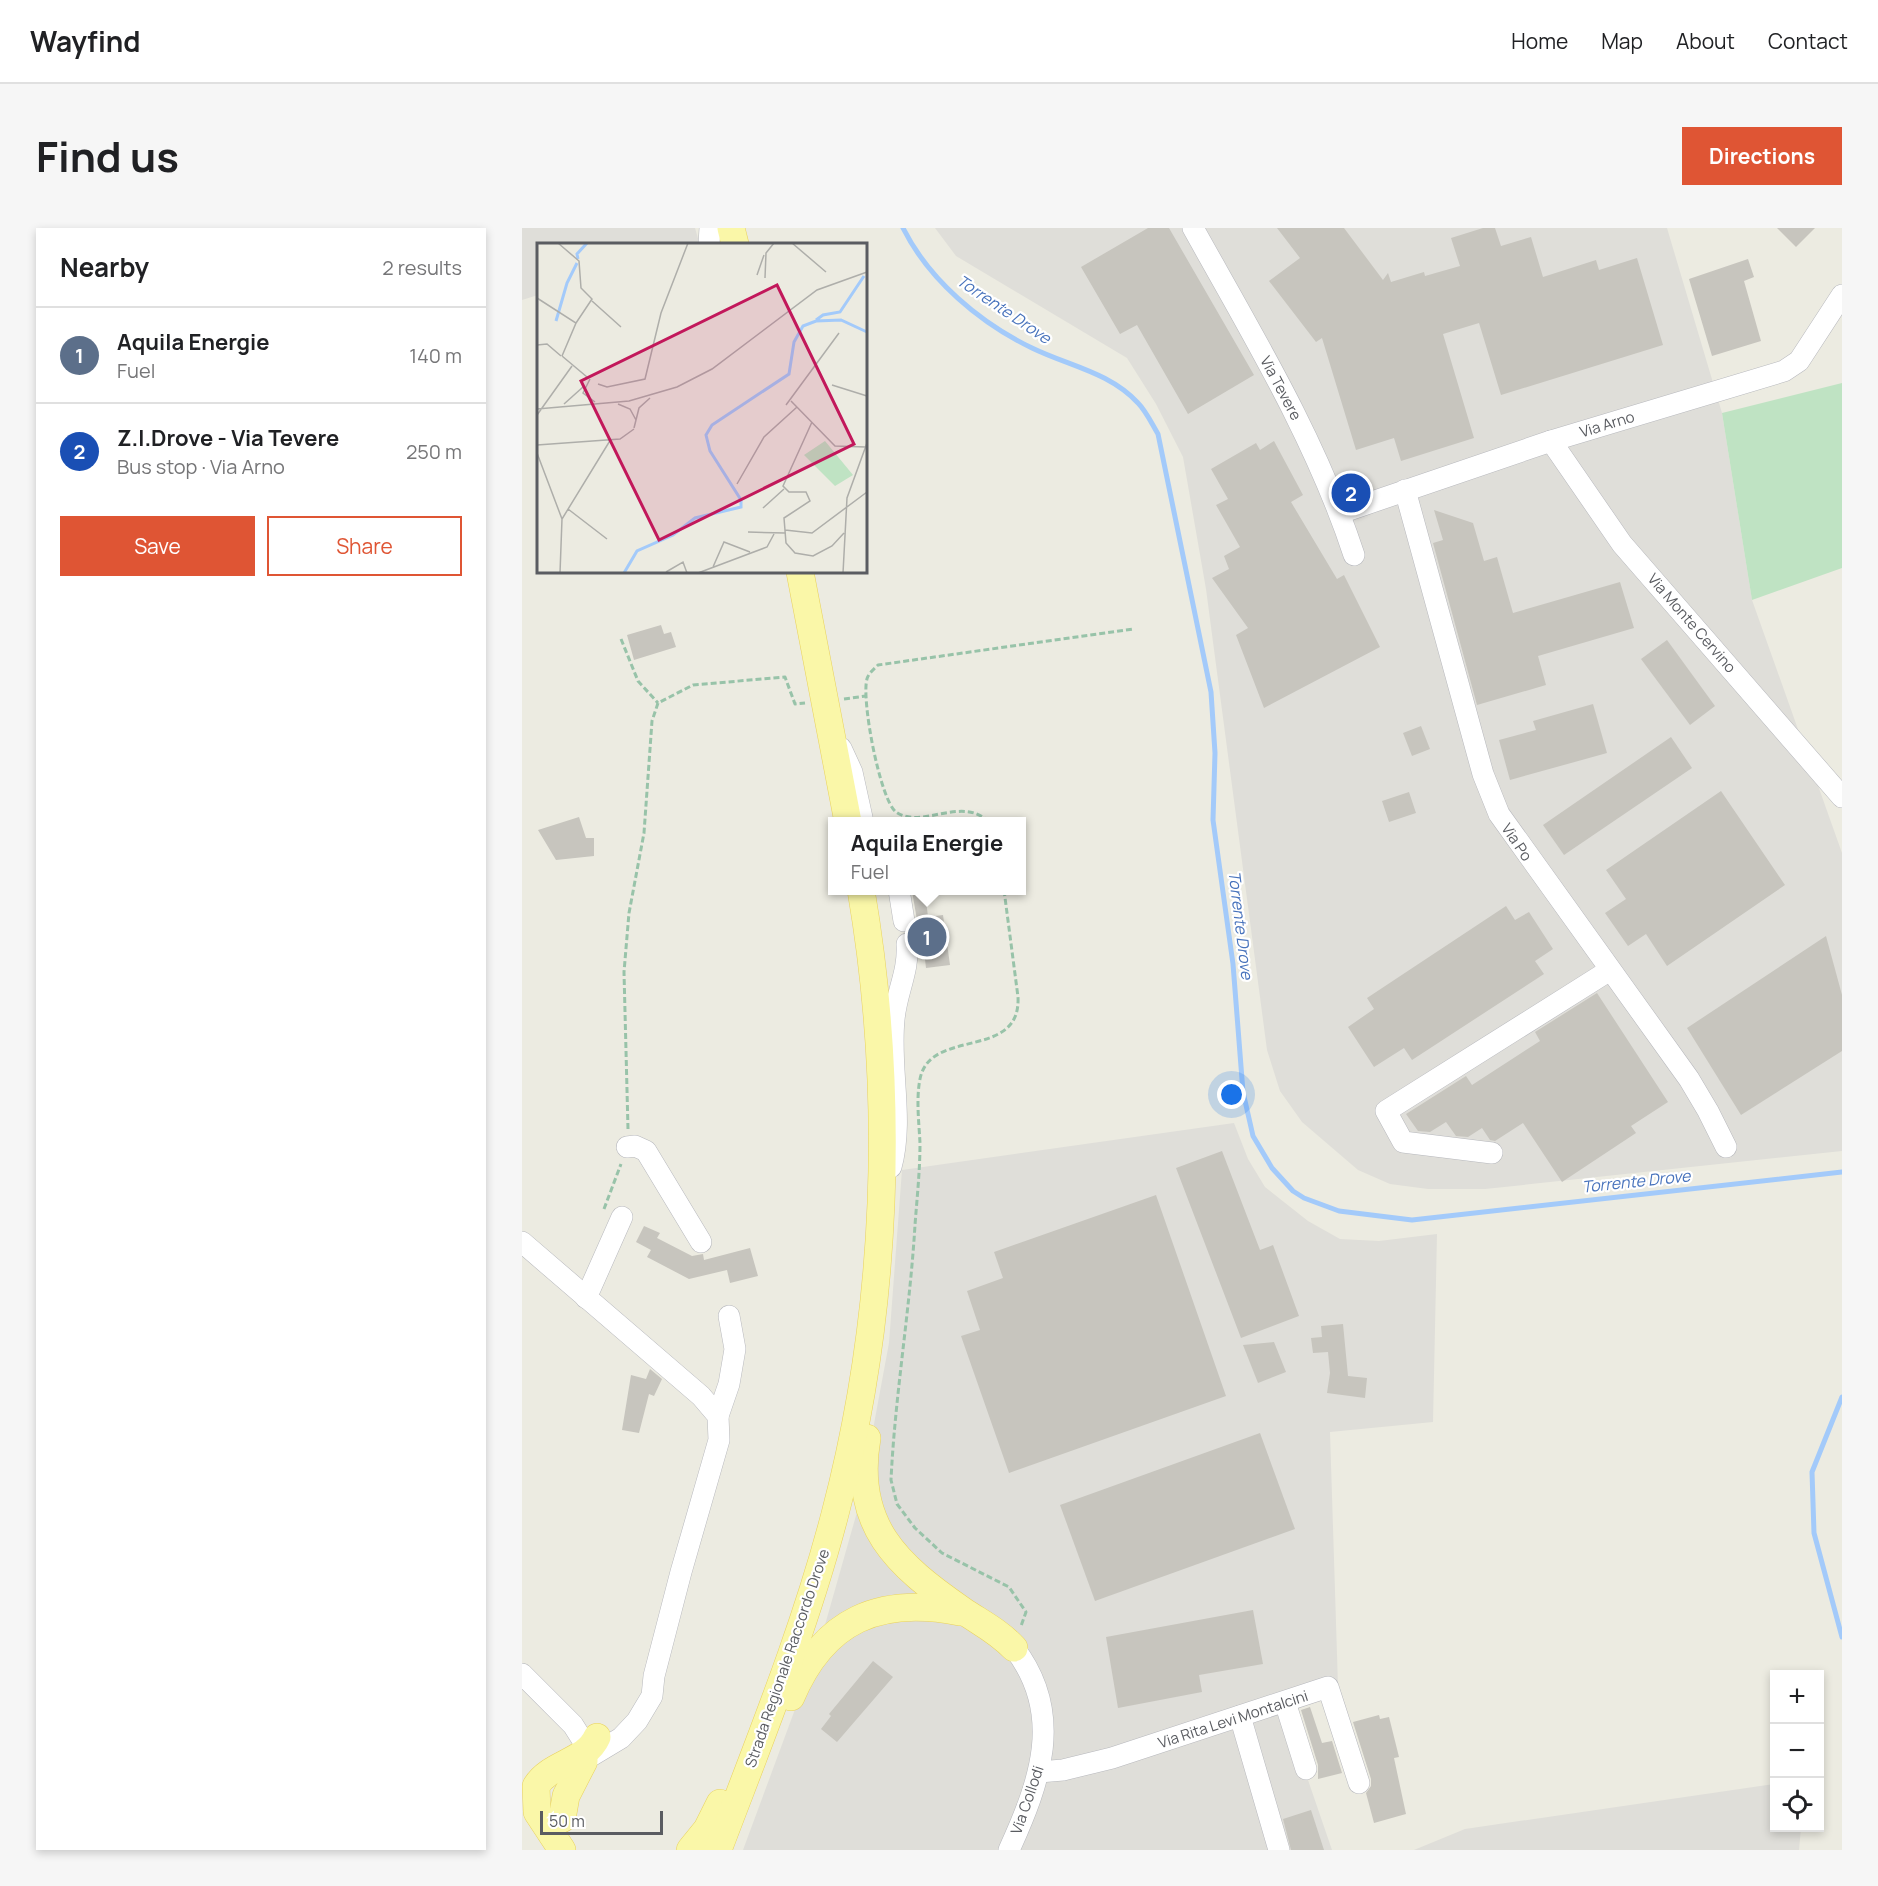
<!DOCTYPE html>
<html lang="en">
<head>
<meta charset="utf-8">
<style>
  body { margin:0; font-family:Manrope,sans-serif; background:#f6f6f6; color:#202124 }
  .controls { position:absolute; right:18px; bottom:18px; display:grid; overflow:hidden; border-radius:0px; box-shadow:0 3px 9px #0003 }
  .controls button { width:54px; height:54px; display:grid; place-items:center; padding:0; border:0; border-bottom:2px solid #e0e0e0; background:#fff; color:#202124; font:30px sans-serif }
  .scale { position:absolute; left:18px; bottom:15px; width:123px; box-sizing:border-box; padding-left:6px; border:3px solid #5a5c61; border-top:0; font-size:16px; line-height:21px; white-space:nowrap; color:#5a5c61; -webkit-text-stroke:4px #fff; paint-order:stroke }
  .you { position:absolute; left:710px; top:867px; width:21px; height:21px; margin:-15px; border:4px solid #fff; border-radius:50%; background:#1a73e8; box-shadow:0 0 0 9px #1a73e833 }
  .badge { display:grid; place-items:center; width:39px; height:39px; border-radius:50%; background:#df5534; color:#fff; font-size:20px; font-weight:700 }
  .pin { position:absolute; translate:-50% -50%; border:3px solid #fff; box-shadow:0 2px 6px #0006 }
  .popup { position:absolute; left:306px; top:589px; width:198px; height:78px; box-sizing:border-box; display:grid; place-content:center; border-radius:0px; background:#fff; filter:drop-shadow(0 2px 4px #0005); font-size:20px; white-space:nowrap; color:#757577 }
  .popup b { font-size:22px; color:#202124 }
  .popup::after { content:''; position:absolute; left:50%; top:100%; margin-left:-12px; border:12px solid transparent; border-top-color:#fff }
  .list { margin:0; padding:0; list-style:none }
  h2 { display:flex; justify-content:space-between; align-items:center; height:78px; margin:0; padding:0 24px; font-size:26px }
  h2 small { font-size:20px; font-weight:400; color:#757577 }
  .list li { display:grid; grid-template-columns:39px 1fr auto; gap:18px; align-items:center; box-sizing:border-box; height:96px; padding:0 24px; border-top:2px solid #e0e0e0 }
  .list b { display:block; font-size:22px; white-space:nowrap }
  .list p { margin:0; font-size:20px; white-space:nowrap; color:#757577 }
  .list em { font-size:20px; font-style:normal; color:#757577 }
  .actions { display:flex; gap:12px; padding:18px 24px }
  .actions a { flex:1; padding:14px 0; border:2px solid #df5534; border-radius:0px; text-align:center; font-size:21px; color:#df5534 }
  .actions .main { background:#df5534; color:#fff }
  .icon { flex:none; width:33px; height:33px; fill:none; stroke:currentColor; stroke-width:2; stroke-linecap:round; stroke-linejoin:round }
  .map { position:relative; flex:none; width:1320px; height:1622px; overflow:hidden; border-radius:0px }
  header { display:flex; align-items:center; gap:36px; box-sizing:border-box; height:84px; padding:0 30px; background:#fff; border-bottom:2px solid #e0e0e0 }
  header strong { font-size:28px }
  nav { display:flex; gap:33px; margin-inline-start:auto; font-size:21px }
  .intro { display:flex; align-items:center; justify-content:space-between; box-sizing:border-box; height:144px; padding:0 36px }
  h1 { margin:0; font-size:42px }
  .button { padding:15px 27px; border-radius:0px; background:#df5534; color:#fff; font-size:21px; font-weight:700 }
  main { display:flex; gap:36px; padding:0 36px }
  aside { flex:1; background:#fff; border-radius:0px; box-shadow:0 3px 9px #0003 }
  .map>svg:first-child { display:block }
  .industrial { fill:#dfded9 }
  .green { fill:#bfe3c3 }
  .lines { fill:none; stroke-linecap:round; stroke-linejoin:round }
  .stream { stroke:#a3cafa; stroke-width:5 }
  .building { fill:#c7c5be }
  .minor-casing { stroke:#b7b8bd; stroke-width:22 }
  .major-casing { stroke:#e9d25d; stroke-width:28 }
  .path { stroke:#98c3a9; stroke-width:3; stroke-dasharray:6 3; stroke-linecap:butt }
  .minor { stroke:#fff; stroke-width:21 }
  .major { stroke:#faf7a8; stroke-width:27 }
  .labels { text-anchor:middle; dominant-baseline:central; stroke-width:4.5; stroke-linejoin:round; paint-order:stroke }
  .street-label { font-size:15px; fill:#5a5c61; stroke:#fff }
  .water-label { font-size:16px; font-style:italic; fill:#4873bc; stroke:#fff }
  .inset-river { fill:none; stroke:#a3cafa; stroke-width:3 }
  .inset-road { fill:none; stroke:#aeaeaa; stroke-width:1.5 }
  .view { fill:#c2185b; fill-opacity:0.15; stroke:#c2185b; stroke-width:3 }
  .inset-edge { fill:none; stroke:#5a5c61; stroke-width:3 }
</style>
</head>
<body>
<header>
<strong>Wayfind</strong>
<nav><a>Home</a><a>Map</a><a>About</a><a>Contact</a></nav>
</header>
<div class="intro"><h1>Find us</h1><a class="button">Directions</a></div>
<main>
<aside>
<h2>Nearby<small>2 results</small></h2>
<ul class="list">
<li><span class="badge" style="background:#5c6f8a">1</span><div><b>Aquila Energie</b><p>Fuel</p></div><em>140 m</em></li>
<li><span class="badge" style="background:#1a4fb4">2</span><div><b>Z.I.Drove - Via Tevere</b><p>Bus stop · Via Arno</p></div><em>250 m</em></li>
</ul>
<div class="actions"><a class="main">Save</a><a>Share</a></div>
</aside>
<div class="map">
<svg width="1320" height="1622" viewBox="0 0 1320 1622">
  <rect width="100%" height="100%" fill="#ecebe1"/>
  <g class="industrial">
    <path d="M 0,0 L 173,0 L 177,14 L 16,16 L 16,67 L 0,72 Z"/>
    <path d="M 413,0 L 1145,0 L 1200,185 L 1230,372 L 1320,625 L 1320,923 L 963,961 L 906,961 L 868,956 L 836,942 L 780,894 L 758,863 L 745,822 L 684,361 L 661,229 L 634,176 L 605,130 L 434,28 Z"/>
    <path d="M 712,895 L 726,931 L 743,959 L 786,993 L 818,1011 L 857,1013 L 915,1006 L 911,1194 L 808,1204 L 816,1458 L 762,1482 L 810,1622 L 221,1622 L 299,1411 L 337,1277 L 367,1115 L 380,942 Z"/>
    <path d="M 1252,1556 L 1252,1600 L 1279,1600 L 1277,1622 L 892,1622 L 943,1601 Z"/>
  </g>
  <path class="green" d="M 1320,155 L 1320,340 L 1230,372 L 1200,185 Z"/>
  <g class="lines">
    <g class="stream">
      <path d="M 381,0 C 407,52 458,95 510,120 C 547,138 587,144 616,175 C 624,183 630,196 636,206 L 689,464 L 693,525 L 691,592 L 711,736 L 721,864 L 731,908 L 750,940 L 771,963 L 782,970 L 817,983 L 890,992 L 1320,944"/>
      <path d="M 1320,1169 L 1290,1244 L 1292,1305 L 1320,1409"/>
    </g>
  </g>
  <g class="building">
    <path d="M 626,0 L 647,0 L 732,147 L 666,186 L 615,97 L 598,106 L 559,39 Z"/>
    <path d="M 755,0 L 822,0 L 861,52 L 866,45 L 869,54 L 902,44 L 903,48 L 938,38 L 929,10 L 961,0 L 973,0 L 979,18 L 1009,9 L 1021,49 L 1074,32 L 1077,42 L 1115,30 L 1141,117 L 979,167 L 957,95 L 921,106 L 952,210 L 879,233 L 872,210 L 834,222 L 800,110 L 794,114 L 747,53 L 778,30 Z"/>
    <path d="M 1255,0 L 1293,0 L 1274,19 Z"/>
    <path d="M 1226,31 L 1232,49 L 1222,53 L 1239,113 L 1190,128 L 1167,51 Z"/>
    <path d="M 752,213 L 781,267 L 769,274 L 815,351 L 822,347 L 858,419 L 742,480 L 714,407 L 726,400 L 690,350 L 707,341 L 702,328 L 718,319 L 694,277 L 706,271 L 689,241 L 734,215 L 738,222 Z"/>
    <path d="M 912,282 L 951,295 L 962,333 L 975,329 L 991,385 L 1098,354 L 1112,400 L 1016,428 L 1024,457 L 955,477 L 911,315 L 921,312 Z"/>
    <path d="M 139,397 L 142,406 L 149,404 L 154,419 L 112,432 L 105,407 Z"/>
    <path d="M 1145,412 L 1193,478 L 1168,497 L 1119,431 Z"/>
    <path d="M 1071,476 L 1085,525 L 988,552 L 977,512 L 1014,502 L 1011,493 Z"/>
    <path d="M 899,498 L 908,521 L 890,528 L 881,505 Z"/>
    <path d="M 1149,509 L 1170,540 L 1042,627 L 1021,597 Z"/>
    <path d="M 1199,563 L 1263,657 L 1145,738 L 1124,706 L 1106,718 L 1083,685 L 1104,671 L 1084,642 Z"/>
    <path d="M 887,564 L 894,585 L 867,594 L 860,573 Z"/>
    <path d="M 57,589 L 64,610 L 72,610 L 72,628 L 34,632 L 16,602 Z"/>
    <path d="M 390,663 L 403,663 L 406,689 L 421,687 L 428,737 L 404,740 L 401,714 L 397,714 L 396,709 L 388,704 L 394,698 L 395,692 Z"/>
    <path d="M 984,678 L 993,692 L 1007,684 L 1031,721 L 1013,733 L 1022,746 L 890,832 L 882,820 L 852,839 L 826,799 L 852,781 L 845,770 Z"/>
    <path d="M 1304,708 L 1320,767 L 1320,823 L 1219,887 L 1165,800 Z"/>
    <path d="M 1075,765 L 1146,874 L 1109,898 L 1114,905 L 1040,954 L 1001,895 L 973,913 L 968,912 L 960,900 L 946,909 L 934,908 L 924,894 L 908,904 L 896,903 L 884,886 L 944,848 L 950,857 L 1018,813 L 1013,804 Z"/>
    <path d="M 700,923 L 738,1022 L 751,1017 L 777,1088 L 719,1110 L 654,940 Z"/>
    <path d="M 634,967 L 704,1168 L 487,1245 L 439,1108 L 458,1102 L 445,1063 L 481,1050 L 472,1024 Z"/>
    <path d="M 122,998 L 138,1005 L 135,1010 L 170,1028 L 181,1026 L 182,1032 L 228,1020 L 236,1048 L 208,1055 L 205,1042 L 167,1051 L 125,1029 L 129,1022 L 114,1014 Z"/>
    <path d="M 821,1096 L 826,1148 L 845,1150 L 843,1170 L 805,1165 L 808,1145 L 806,1124 L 791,1125 L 789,1110 L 800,1109 L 799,1098 Z"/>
    <path d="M 752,1114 L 764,1144 L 736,1155 L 721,1117 Z"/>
    <path d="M 128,1141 L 140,1151 L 132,1168 L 127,1166 L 117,1205 L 100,1202 L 109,1147 L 124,1151 Z"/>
    <path d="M 738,1205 L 773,1301 L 573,1373 L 538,1277 Z"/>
    <path d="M 731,1382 L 741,1436 L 677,1447 L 680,1464 L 596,1480 L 584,1409 Z"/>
    <path d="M 351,1433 L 371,1449 L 315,1514 L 299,1501 L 309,1488 L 307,1486 Z"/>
    <path d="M 788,1479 L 800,1515 L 810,1513 L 820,1545 L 796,1551 L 796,1537 L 779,1482 Z"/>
    <path d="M 857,1487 L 858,1491 L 867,1489 L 877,1529 L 872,1530 L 884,1586 L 852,1595 L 844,1565 L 849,1558 L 849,1551 L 831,1494 Z"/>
    <path d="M 789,1582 L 802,1622 L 769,1622 L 761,1591 Z"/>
  </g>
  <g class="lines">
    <defs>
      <g id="minor">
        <path d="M 671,0 C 730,106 794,211 832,327"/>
        <path d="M 187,16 L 188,0"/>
        <path d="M 1029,213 L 1100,316 L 1320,569"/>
        <path d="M 883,262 L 961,546 L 977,586 L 1167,851 L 1186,883 L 1204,919"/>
        <path d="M 818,285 L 1029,213 L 1262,143 L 1277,133 L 1320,67"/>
        <path d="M 319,520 L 330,544 L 341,594"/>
        <path d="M 377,662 L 382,693"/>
        <path d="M 105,919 L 113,918 L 124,923 L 179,1014"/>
        <path d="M 970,925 L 881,914 L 864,883 L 1088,742"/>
        <path d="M 369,939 C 382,892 367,840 372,792 C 374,765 387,744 385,716"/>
        <path d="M 0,1014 L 179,1168 L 196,1188 L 197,1212 L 159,1344 L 132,1448 L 130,1468 L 115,1493 L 99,1510 L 59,1534"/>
        <path d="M 64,1070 L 100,989"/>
        <path d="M 196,1188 L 207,1156 L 213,1121 L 207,1088"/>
        <path d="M 0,1446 L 51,1497 L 63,1516"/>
        <path d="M 763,1474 L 784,1541"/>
        <path d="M 718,1488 L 757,1622"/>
        <path d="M 517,1544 L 541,1542 L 590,1530 L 806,1459 L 837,1555"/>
        <path d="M 487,1622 C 518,1554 543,1486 492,1420"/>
      </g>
      <g id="major">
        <path d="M 209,0 L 213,16"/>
        <path d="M 278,344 L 326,594"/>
        <path d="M 345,1210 C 330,1297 375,1337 440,1382 C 459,1395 476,1403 492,1420"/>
        <path d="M 269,1469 C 302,1391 358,1368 438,1384"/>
        <path d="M 40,1591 L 44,1568 L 62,1533"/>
        <path d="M 40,1622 L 15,1584 L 14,1558 C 28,1535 64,1534 75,1509"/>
        <path d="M 168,1622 L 185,1601 L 198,1575"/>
        <path d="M 196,1622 C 238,1511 283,1401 313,1286 C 366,1085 374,867 339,662"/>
      </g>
    </defs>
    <use href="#minor" class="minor-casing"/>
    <use href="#major" class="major-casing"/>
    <g class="path">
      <path d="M 99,411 L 116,453 L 136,475"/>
      <path d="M 322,471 L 344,468"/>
      <path d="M 467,594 C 440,567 399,602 374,584 C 358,572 339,471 345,451 C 346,446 352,441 356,437 L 611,401"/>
      <path d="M 482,662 L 496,769 C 499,833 408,799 398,851 C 394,871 397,895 398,915 C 398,943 395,970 393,997 C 388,1082 373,1167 369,1252 L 375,1276 L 393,1300 L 420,1325 L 487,1359 L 504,1384 L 499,1398"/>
      <path d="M 106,901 L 102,744 L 107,685 L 122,605 L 130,493 L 136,475 L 171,457 L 263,449 L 273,476 L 283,475"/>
      <path d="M 82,981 L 99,936"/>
    </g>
    <use href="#minor" class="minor"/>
    <use href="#major" class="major"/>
  </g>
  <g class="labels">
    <g class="street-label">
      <text transform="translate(759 160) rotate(62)">Via Tevere</text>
      <text transform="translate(1085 196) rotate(-17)">Via Arno</text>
      <text transform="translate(1170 395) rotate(49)">Via Monte Cervino</text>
      <text transform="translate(995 614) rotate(56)">Via Po</text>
      <text transform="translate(265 1430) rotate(-71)">Strada Regionale Raccordo Drove</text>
      <text transform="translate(711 1491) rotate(-18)">Via Rita Levi Montalcini</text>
      <text transform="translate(505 1572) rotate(-71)">Via Collodi</text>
    </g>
    <g class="water-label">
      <text transform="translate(482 81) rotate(34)">Torrente Drove</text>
      <text transform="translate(719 697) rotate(83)">Torrente Drove</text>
      <text transform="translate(1114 953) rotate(-6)">Torrente Drove</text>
    </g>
  </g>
  <g transform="translate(15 15)">
    <rect width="330" height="330" fill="#ecebe1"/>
    <path d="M 288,198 L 316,232 L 298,243 L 267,212 Z" fill="#bfe3c3"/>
    <path class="inset-river" d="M 41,16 L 40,11 L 50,0M 279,77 L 286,72 L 303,69 L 327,33M 19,78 L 30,40 L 40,20M 87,330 L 100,308 L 136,292 L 158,275 L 204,264 L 204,257 L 173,208 L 169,192 L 175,182 L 252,131 L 257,99 L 266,83 L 279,78 L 304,77 L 330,89"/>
    <path class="inset-road" d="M 21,0 L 42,18 L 44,45 L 55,56 L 39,80M 255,0 L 289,29M 220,32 L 227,12M 228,35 L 229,10 L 237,0M 0,55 L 39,80 L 25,113M 55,58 L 84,84M 0,102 L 10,101 L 24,113M 25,113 L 50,134M 53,136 L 46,150 L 58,159M 61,141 L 70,144 L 108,136 L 124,70 L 151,0M 295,142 L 330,153M 254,158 L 298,203 L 329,204M 27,161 L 46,144M 81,161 L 93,166 L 99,177M 249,162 L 302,90M 0,166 L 92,158 L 140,144 L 175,126 L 280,47 L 330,29M 0,172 L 35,123M 275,179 L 246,243 L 252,249 L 269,249 L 273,258 L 247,275 L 249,300 L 258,310 L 276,313 L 295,303 L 307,290M 97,185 L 102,165 L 113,155M 0,202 L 83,196 L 97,186M 0,210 L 25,276M 200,241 L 227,194 L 260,164M 226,265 L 247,246M 31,266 L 70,296M 248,287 L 275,290 L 330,249M 211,289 L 248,290M 176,324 L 187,299 L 213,309M 129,329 L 146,319 L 150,330M 23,330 L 25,276 L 74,196M 161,330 L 230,304 L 237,291M 306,330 L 310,255 L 330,200"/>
    <path class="view" d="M 240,42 L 317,201 L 122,297 L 44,138 Z"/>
    <rect width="330" height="330" class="inset-edge"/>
  </g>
</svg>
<div class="controls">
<button>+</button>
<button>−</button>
<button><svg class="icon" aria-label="locate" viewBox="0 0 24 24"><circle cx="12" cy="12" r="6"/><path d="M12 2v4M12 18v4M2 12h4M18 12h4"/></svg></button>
</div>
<div class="scale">50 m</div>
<div class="you"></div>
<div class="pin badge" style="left:405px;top:709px;background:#5c6f8a">1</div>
<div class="popup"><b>Aquila Energie</b>Fuel</div>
<div class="pin badge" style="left:829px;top:265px;background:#1a4fb4">2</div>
</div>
</main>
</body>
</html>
